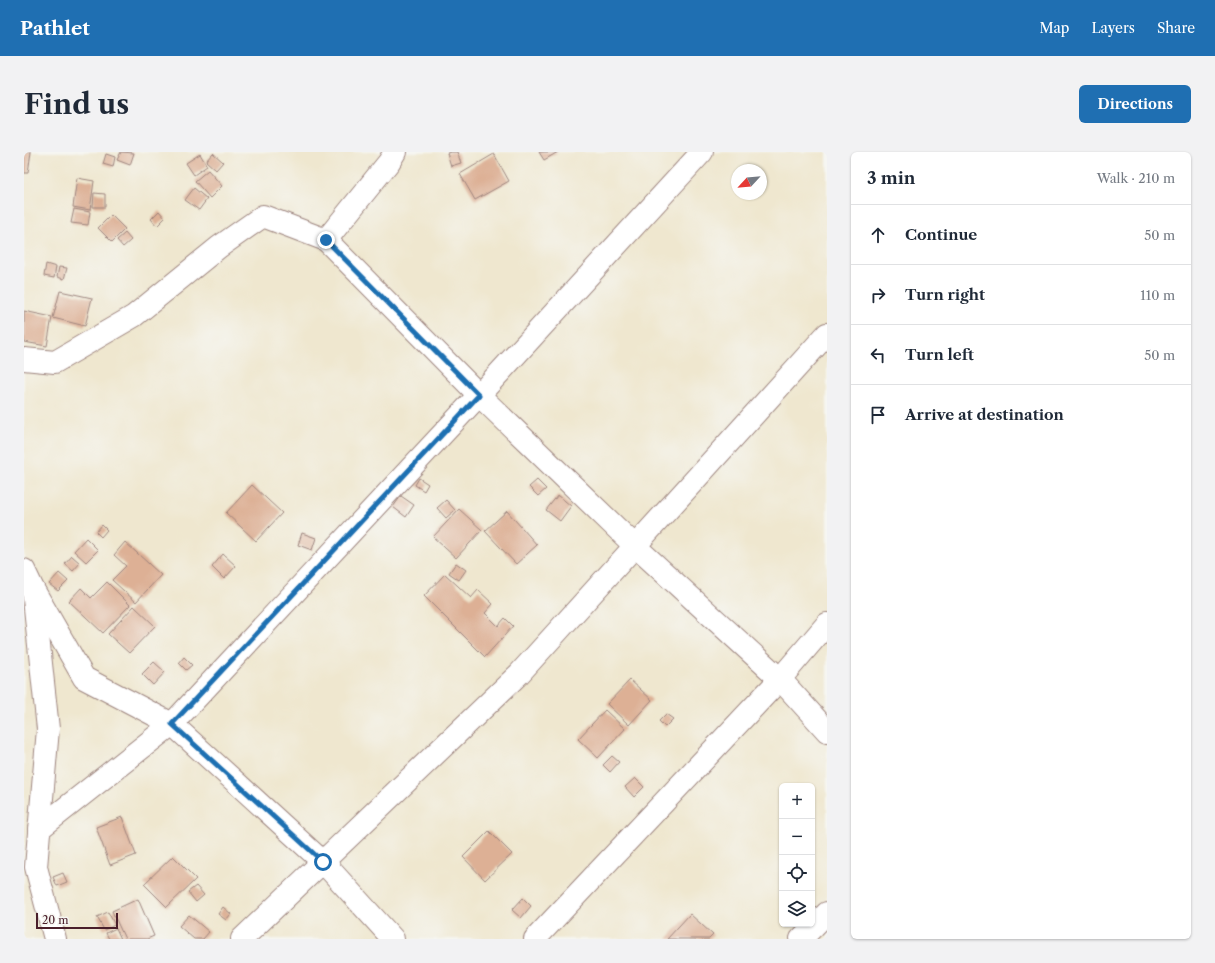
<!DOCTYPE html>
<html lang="en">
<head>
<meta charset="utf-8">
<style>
  body { margin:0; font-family:"Libre Caslon Text",serif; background:#f2f2f3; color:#1f2937 }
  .controls { position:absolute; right:12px; bottom:12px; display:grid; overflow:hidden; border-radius:6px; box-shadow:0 1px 3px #0004 }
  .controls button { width:36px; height:36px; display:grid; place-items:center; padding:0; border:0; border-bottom:1px solid #e0e1e3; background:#fff; color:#1f2937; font:20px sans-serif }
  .compass { position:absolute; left:707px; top:12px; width:36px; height:36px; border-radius:50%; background:#fff; box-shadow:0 1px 3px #0004; rotate:244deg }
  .scale { position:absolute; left:12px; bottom:10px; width:82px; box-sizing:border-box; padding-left:4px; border:2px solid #4a1f2b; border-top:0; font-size:11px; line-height:14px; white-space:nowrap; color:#4a1f2b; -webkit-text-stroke:3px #f6f6f2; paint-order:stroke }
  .stop { position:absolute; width:12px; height:12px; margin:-9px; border:3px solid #1f6fb2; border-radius:50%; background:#fff }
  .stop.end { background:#1f6fb2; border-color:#fff; box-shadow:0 1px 4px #0008 }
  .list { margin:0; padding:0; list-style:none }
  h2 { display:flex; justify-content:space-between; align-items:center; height:52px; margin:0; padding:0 16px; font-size:17px }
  h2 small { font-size:13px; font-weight:400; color:#747a83 }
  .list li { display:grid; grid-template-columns:26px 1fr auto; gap:12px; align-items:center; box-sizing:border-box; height:60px; padding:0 16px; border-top:1px solid #e0e1e3 }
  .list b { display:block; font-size:15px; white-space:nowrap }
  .list em { font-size:13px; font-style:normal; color:#747a83 }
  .icon { flex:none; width:22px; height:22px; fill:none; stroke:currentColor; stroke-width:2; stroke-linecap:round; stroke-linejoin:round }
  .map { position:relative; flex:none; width:803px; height:787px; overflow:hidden; border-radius:6px }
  header { display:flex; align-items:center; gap:24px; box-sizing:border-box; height:56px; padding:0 20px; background:#1f6fb2; color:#fff }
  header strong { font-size:19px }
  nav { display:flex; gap:22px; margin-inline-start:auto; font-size:14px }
  .intro { display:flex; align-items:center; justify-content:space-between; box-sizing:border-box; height:96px; padding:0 24px }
  h1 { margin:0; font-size:28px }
  .button { padding:10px 18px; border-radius:6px; background:#1f6fb2; color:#fff; font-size:14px; font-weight:700 }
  main { display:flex; gap:24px; padding:0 24px }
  aside { flex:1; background:#fff; border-radius:6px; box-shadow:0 1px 3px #0004 }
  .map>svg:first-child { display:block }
  .building { fill:#ddb095 }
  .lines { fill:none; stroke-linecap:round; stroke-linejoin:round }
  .minor-casing { stroke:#9c837d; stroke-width:24 }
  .minor { stroke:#fff; stroke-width:22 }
  .route { stroke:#1f6fb2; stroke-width:5 }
</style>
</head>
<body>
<header>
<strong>Pathlet</strong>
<nav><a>Map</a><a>Layers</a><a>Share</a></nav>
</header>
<div class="intro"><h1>Find us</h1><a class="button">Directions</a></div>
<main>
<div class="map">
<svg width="803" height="787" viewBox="0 0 803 787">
  <rect width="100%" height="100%" fill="#f6f6f2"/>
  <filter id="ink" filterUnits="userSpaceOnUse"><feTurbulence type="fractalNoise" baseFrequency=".025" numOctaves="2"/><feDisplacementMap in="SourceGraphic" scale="8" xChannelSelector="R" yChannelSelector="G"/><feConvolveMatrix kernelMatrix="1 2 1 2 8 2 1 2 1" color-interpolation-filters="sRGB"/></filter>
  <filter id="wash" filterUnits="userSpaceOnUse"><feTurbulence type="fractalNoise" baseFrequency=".012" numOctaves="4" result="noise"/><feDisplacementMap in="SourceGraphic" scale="16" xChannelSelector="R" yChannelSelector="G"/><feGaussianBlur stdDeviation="0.9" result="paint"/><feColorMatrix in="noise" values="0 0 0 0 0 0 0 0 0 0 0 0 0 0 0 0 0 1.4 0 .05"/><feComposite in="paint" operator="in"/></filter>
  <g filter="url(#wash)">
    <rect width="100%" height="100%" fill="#efe7cf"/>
    <g id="blocks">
      <g class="building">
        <path d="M 0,0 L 7,0 L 4,21 L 0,21 Z"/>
        <path d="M 97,0 L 110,1 L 106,13 L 93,8 Z"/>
        <path d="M 427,0 L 433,0 L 437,11 L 427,14 L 423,1 Z"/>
        <path d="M 515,0 L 534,0 L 520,8 Z"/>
        <path d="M 189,1 L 199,10 L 192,18 L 182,9 Z"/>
        <path d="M 82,2 L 91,5 L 89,15 L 79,12 Z"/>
        <path d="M 176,2 L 183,14 L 170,23 L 162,11 Z"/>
        <path d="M 470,2 L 485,29 L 451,48 L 436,22 Z"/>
        <path d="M 184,18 L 198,34 L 186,46 L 171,29 Z"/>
        <path d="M 53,26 L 70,29 L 66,58 L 49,55 Z"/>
        <path d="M 170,36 L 183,47 L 175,58 L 161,48 Z"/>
        <path d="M 70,41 L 81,42 L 81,55 L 69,55 Z"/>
        <path d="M 50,57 L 66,60 L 64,73 L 47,71 Z"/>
        <path d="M 135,59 L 141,66 L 133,74 L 127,67 Z"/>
        <path d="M 87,63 L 101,77 L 88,90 L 74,76 Z"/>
        <path d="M 101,81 L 107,88 L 99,95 L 93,88 Z"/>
        <path d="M 22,112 L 32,115 L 30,126 L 20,124 Z"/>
        <path d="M 35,115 L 43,116 L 40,127 L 33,125 Z"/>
        <path d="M 36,139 L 68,146 L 61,174 L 29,166 Z"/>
        <path d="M 0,159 L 28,165 L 23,194 L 0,190 Z"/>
        <path d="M 395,326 L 404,332 L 400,339 L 391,333 Z"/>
        <path d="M 513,328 L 522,337 L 514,344 L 505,335 Z"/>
        <path d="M 228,333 L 258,361 L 232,389 L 202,361 Z"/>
        <path d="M 534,343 L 547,354 L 536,369 L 522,358 Z"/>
        <path d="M 377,344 L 390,353 L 382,365 L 369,355 Z"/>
        <path d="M 422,348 L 431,358 L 422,366 L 413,356 Z"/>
        <path d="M 435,357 L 458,378 L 432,406 L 409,385 Z"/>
        <path d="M 483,359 L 513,393 L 492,412 L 461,379 Z"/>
        <path d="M 78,373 L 83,378 L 77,385 L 72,380 Z"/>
        <path d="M 278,381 L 292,386 L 288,398 L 274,393 Z"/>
        <path d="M 62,386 L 74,398 L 62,410 L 50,399 Z"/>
        <path d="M 101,390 L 137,423 L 112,450 L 88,428 L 102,414 L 90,403 Z"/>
        <path d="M 199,402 L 212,414 L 200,427 L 188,415 Z"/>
        <path d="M 48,404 L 56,411 L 49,419 L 41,412 Z"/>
        <path d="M 432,411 L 442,418 L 435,428 L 425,421 Z"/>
        <path d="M 35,421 L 44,429 L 34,439 L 25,432 Z"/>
        <path d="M 421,422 L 447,446 L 454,438 L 469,452 L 461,461 L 474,474 L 481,466 L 489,474 L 461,505 L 400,444 Z"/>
        <path d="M 83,430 L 106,453 L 79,481 L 45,449 L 57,436 L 67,446 Z"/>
        <path d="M 110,454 L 131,474 L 105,501 L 84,482 Z"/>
        <path d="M 160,505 L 168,513 L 162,518 L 155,511 Z"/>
        <path d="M 130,510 L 141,520 L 129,533 L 118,522 Z"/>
        <path d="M 606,528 L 628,548 L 605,573 L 583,552 Z"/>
        <path d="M 581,558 L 601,577 L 574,606 L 554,587 Z"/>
        <path d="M 642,562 L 649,567 L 641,575 L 635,569 Z"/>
        <path d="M 588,604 L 595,610 L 586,620 L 579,613 Z"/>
        <path d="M 611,626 L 620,635 L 610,645 L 601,635 Z"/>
        <path d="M 98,665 L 112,703 L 86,713 L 72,675 Z"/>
        <path d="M 465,679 L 488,702 L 461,728 L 439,705 Z"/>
        <path d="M 149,704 L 172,727 L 143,755 L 120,732 Z"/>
        <path d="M 39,721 L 43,730 L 33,734 L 29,725 Z"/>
        <path d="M 172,734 L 180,743 L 172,750 L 164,740 Z"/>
        <path d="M 499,746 L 507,754 L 497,766 L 488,758 Z"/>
        <path d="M 114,747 L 130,784 L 123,787 L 101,787 L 88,759 Z"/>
        <path d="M 199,755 L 207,762 L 202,768 L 194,762 Z"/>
        <path d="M 84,760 L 91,773 L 80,778 L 73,765 Z"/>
        <path d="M 666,762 L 689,783 L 685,787 L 643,787 Z"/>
        <path d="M 165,763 L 185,780 L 179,787 L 170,787 L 155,774 Z"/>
        <path d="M 92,776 L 97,787 L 85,787 L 82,781 Z"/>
      </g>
    </g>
  </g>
  <g filter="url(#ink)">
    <use href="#blocks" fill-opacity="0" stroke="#9c837d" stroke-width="1"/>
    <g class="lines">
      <defs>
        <g id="minor">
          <path d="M 302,88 L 455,243 L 611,394 L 756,527 L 803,579"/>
          <path d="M 0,207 L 31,210 L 110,164 L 195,95 L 239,64 L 302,88 L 365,10 L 371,0"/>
          <path d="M 0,418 L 9,437 L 24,577 L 12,715 L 31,787"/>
          <path d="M 9,437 L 60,526 L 148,572 L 299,710 L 369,787"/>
          <path d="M 15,677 L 148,572 L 455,243 L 678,0"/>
          <path d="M 218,787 L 495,522 L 803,182"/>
          <path d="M 511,787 L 756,527 L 803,472"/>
          <path d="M 777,787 L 803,761"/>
        </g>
      </defs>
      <use href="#minor" class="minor-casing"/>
      <use href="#minor" class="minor"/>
    </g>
  </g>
  <g class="lines" filter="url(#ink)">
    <path class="route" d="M 299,710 L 148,572 L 455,243 L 302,88"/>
  </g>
</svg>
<div class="controls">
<button>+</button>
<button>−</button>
<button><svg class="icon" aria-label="locate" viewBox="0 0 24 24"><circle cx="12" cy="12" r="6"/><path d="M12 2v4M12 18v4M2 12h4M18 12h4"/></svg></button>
<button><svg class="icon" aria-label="layers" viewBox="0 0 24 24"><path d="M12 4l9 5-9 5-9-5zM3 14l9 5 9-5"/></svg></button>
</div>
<svg class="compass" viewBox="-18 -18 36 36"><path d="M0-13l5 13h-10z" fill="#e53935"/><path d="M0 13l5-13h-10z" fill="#747a83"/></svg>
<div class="scale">20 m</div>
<div class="stop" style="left:299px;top:710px"></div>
<div class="stop end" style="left:302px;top:88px"></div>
</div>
<aside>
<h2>3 min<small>Walk · 210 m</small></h2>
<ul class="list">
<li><svg class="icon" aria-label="ahead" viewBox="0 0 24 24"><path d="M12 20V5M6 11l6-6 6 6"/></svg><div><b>Continue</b></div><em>50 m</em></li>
<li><svg class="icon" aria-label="right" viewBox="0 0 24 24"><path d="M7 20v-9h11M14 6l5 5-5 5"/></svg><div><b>Turn right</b></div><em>110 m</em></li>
<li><svg class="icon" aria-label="left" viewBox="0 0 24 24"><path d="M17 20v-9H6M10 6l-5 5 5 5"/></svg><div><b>Turn left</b></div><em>50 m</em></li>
<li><svg class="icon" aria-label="arrive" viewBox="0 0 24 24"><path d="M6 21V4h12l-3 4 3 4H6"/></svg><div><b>Arrive at destination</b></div></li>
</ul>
</aside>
</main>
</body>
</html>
